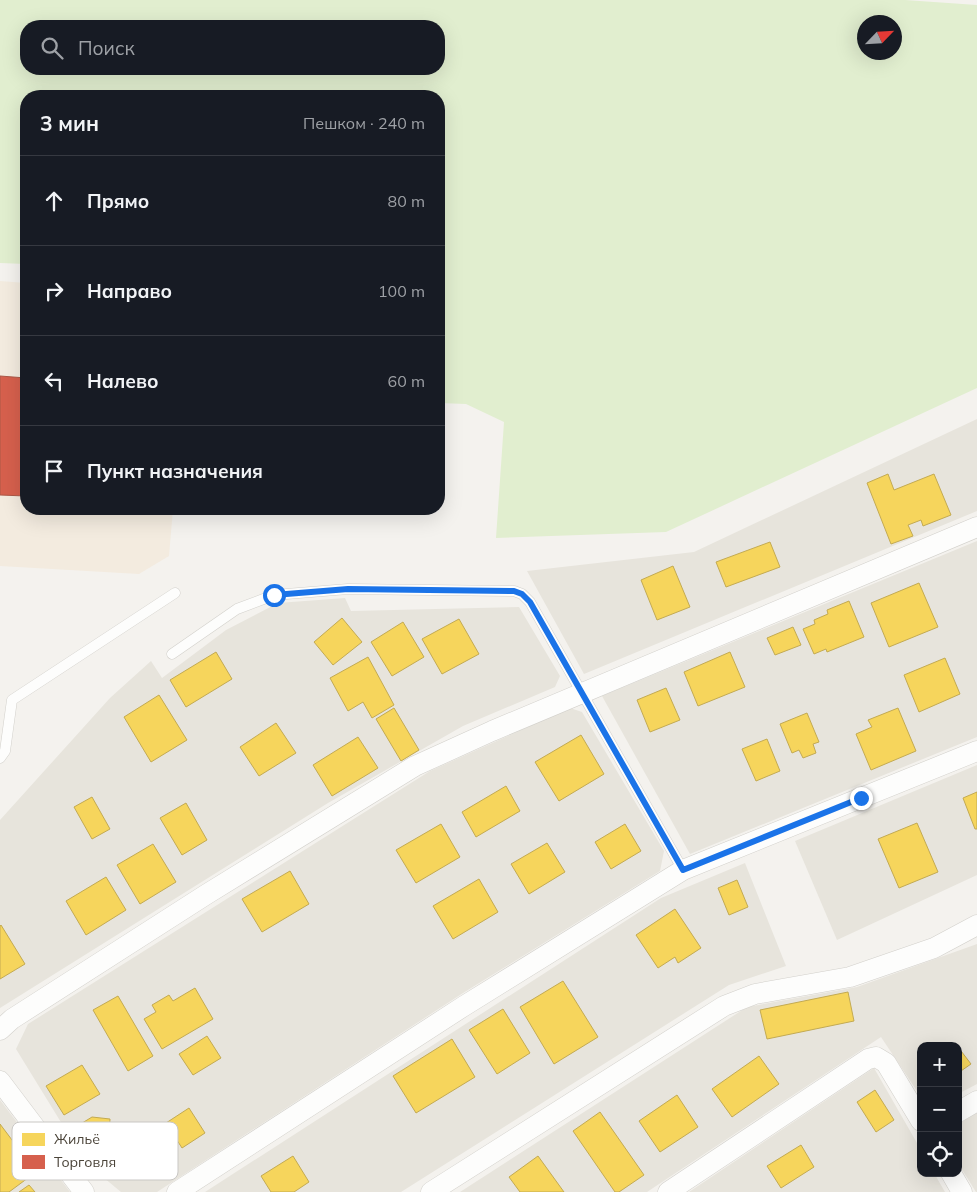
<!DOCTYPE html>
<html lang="ru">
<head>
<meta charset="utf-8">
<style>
  body { margin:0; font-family:Mulish,sans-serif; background:#20242c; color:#f1f3f6 }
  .controls { position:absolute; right:15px; bottom:15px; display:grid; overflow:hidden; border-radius:10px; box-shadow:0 5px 20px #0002 }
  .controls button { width:45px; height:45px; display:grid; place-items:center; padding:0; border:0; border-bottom:1px solid #363941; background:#171b24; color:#f1f3f6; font:25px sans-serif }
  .compass { position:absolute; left:857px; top:15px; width:45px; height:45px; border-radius:50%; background:#171b24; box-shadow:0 5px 20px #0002; rotate:65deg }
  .stop { position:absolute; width:15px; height:15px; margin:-11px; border:4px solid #1a73e8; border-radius:50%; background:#fff }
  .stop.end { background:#1a73e8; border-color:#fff; box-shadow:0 1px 5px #0008 }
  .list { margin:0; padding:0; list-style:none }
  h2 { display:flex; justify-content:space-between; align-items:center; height:65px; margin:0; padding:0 20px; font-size:21px }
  h2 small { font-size:16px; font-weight:400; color:#9ea1a6 }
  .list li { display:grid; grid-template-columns:32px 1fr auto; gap:15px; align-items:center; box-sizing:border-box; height:90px; padding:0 20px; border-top:1px solid #363941 }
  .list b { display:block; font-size:19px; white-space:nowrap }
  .list em { font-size:16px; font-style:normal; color:#9ea1a6 }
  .icon { flex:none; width:28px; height:28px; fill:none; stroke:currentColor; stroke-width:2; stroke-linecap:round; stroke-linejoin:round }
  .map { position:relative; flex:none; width:977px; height:1192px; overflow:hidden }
  .search { position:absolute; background:#171b24; box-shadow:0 5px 20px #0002; left:20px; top:20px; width:425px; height:55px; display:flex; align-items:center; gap:12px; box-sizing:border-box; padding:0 18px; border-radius:20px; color:#9ea1a6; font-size:19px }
  .panel { position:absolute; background:#171b24; box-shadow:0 5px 20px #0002; left:20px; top:90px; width:425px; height:425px; border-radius:20px }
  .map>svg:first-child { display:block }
  .residential { fill:#e7e4dc }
  .commercial { fill:#f3ebdf }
  .green { fill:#e1eecf; fill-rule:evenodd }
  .homes { fill:#f6d55c; stroke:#c3aa52 }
  .shops { fill:#d6604d; stroke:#ac5847 }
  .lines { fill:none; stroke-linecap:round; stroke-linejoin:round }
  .service-casing { stroke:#d2d0cb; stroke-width:11 }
  .minor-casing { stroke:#d2d0cb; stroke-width:21 }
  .service { stroke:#fdfdfc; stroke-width:10 }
  .minor { stroke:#fdfdfc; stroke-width:20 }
  .route { stroke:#1a73e8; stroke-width:6 }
  .key { fill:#fff; stroke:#c9c7c4; stroke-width:1 }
  .key-label { font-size:14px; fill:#4b4439 }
</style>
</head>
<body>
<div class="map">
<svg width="977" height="1192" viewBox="0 0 977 1192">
  <rect width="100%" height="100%" fill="#f4f2ee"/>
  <g class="residential">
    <path d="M 977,419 L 977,511 L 584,674 L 527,571 L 694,552 Z"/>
    <path d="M 977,541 L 977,737 L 690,854 L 602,696 Z"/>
    <path d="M 345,598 L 351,611 L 519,607 L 560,676 L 555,687 L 463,726 L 328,803 L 0,1008 L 0,820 L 110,698 L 151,661 L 162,678 L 226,630 L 278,603 Z"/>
    <path d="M 570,708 L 582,712 L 664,851 L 660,871 L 463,993 L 157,1192 L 121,1192 L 86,1163 L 16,1049 L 28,1024 L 430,771 Z"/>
    <path d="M 977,765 L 977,875 L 837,940 L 795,841 Z"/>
    <path d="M 745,863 L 786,966 L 729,985 L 401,1192 L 205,1192 L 661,898 Z"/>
    <path d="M 977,944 L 977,1084 L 958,1094 L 958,1046 L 921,1046 L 921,1097 L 881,1037 L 647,1192 L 460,1192 L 747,1007 L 857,987 Z"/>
    <path d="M 874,1068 L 921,1150 L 921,1173 L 934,1173 L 945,1192 L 689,1192 Z"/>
    <path d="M 0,1100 L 70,1192 L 0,1192 Z"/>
    <path d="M 977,1113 L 977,1192 L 976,1192 L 958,1163 L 958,1124 Z"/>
  </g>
  <path class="commercial" d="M 0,281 L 26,283 L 26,509 L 173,509 L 169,556 L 139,574 L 0,566 Z"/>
  <path class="green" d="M 0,0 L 905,0 L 977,5 L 977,388 L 666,532 L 496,538 L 504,422 L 466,404 L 439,403 L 439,96 L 26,96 L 26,264 L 0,263 ZM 864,22 L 894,22 L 894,52 L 864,52 ZM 439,26 L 439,69 L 26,69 L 26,26 Z"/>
  <g class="homes">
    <path d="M 888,474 L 894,490 L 934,474 L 951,515 L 923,526 L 921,520 L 908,525 L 913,536 L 891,544 L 867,483 Z"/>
    <path d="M 770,542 L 780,567 L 726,587 L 716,562 Z"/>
    <path d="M 673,566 L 690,607 L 657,620 L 641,580 Z"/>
    <path d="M 919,583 L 938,627 L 889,647 L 871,603 Z"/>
    <path d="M 849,601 L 864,637 L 827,652 L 826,649 L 814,654 L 803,629 L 815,624 L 814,620 L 828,614 L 827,610 Z"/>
    <path d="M 342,618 L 362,642 L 333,665 L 314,642 Z"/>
    <path d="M 459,619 L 479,654 L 442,674 L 422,639 Z"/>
    <path d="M 403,622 L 424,657 L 392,676 L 371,642 Z"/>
    <path d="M 793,627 L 801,645 L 775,655 L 767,638 Z"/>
    <path d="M 216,652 L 232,679 L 186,707 L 170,680 Z"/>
    <path d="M 730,652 L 745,687 L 698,706 L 684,672 Z"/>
    <path d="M 368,657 L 394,705 L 372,718 L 363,702 L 348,711 L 330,678 Z"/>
    <path d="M 945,658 L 960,694 L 919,712 L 904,675 Z"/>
    <path d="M 666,688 L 680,720 L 650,732 L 637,700 Z"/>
    <path d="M 159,695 L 187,740 L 151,762 L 124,717 Z"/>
    <path d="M 394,708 L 419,750 L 401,761 L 376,719 Z"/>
    <path d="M 898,708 L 916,751 L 871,770 L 856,734 L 872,727 L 868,720 Z"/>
    <path d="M 807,713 L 819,742 L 813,744 L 816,753 L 803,758 L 799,750 L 792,753 L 780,724 Z"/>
    <path d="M 276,723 L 296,753 L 259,776 L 240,747 Z"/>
    <path d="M 581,735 L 604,774 L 559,801 L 535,762 Z"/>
    <path d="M 358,737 L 378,768 L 332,796 L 313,765 Z"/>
    <path d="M 767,739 L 780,771 L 756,781 L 742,749 Z"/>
    <path d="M 506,786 L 520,811 L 476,837 L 462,812 Z"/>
    <path d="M 977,792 L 977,829 L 975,829 L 963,798 Z"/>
    <path d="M 92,797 L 110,829 L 92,839 L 74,807 Z"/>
    <path d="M 186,803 L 207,840 L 182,855 L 160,818 Z"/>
    <path d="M 917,823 L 938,872 L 899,888 L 878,839 Z"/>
    <path d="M 441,824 L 460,857 L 416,883 L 396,850 Z"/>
    <path d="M 625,824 L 641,851 L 611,869 L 595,842 Z"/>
    <path d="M 547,843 L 565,872 L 529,894 L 511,864 Z"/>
    <path d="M 153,844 L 176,882 L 140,904 L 117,865 Z"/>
    <path d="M 290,871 L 309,904 L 262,932 L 242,899 Z"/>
    <path d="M 106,877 L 126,910 L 86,935 L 66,901 Z"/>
    <path d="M 479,879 L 498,912 L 453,939 L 433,906 Z"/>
    <path d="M 737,880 L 748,907 L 729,915 L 718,888 Z"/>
    <path d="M 675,909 L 701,948 L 678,963 L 675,957 L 658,968 L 636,935 Z"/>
    <path d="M 1,925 L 25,964 L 0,979 L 0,926 Z"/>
    <path d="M 563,981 L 598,1037 L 554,1064 L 520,1007 Z"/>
    <path d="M 195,988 L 213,1019 L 162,1049 L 144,1019 L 156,1012 L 152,1005 L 169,995 L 173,1001 Z"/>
    <path d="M 848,992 L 854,1021 L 767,1039 L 760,1010 Z"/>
    <path d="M 118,996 L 153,1056 L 128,1071 L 93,1010 Z"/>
    <path d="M 503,1009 L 530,1053 L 497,1074 L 469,1030 Z"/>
    <path d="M 207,1036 L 221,1058 L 193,1075 L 179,1054 Z"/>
    <path d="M 452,1039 L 475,1077 L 416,1113 L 393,1076 Z"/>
    <path d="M 958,1047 L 971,1064 L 958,1073 Z"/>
    <path d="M 759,1056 L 779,1084 L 732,1117 L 712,1089 Z"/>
    <path d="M 82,1065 L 100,1094 L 64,1115 L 46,1086 Z"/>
    <path d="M 875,1090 L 894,1120 L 876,1132 L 857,1102 Z"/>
    <path d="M 677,1095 L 698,1127 L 660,1152 L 639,1121 Z"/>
    <path d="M 189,1108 L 205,1133 L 182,1148 L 166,1123 Z"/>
    <path d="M 600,1112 L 644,1175 L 619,1192 L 615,1192 L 573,1131 Z"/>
    <path d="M 92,1117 L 110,1119 L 109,1137 L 97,1137 L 83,1145 L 74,1128 Z"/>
    <path d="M 0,1124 L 36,1172 L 9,1192 L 0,1192 Z"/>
    <path d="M 801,1145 L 814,1167 L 781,1188 L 767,1166 Z"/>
    <path d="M 293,1156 L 309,1182 L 294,1192 L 271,1192 L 261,1176 Z"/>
    <path d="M 538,1156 L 564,1192 L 520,1192 L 509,1177 Z"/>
    <path d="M 29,1185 L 35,1192 L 19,1192 Z"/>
  </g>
  <path class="shops" d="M 0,376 L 26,378 L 26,496 L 0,495 Z"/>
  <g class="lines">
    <defs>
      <g id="service">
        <path d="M 172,654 L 237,609 L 274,595 L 348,589 L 514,591 L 522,594 L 530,602 L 683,870"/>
        <path d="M 0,758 L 5,751 L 12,700 L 175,593"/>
      </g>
      <g id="minor">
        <path d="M 0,1030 L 12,1019 L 207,894 L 415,766 L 492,731 L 977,527"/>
        <path d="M 0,1081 L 84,1192"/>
        <path d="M 958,1112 L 977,1101"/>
        <path d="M 951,1173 L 962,1192"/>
        <path d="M 177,1192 L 464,1006 L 683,870 L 977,751"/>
        <path d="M 431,1192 L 724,1006 L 755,994 L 850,977 L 934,948 L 977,925"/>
        <path d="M 668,1192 L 868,1059 L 876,1057 L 886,1063 L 921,1121"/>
      </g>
    </defs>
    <use href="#service" class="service-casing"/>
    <use href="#minor" class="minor-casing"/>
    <use href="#service" class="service"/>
    <use href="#minor" class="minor"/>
  </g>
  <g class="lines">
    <path class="route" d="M 274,595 L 348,589 L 514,591 L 522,594 L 530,602 L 683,870 L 861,798"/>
  </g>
  <rect x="12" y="1122" width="166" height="58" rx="8" class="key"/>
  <rect x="22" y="1133" width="23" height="13" fill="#f6d55c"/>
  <rect x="22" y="1155" width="23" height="14" fill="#d6604d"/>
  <g class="key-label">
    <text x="54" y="1144">Жильё</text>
    <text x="54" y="1167">Торговля</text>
  </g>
</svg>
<div class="controls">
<button>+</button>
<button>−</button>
<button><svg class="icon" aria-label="locate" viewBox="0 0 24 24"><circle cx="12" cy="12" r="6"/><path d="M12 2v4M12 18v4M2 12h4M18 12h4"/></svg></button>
</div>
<svg class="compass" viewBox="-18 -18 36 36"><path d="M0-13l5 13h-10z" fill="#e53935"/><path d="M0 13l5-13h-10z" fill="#9ea1a6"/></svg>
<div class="stop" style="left:274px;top:595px"></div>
<div class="stop end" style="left:861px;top:798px"></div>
<div class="search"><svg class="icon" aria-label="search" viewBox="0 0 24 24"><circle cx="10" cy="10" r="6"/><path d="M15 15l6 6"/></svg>Поиск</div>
<section class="panel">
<h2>3 мин<small>Пешком · 240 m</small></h2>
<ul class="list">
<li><svg class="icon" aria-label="ahead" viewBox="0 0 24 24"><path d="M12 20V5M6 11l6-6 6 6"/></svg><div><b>Прямо</b></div><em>80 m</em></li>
<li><svg class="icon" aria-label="right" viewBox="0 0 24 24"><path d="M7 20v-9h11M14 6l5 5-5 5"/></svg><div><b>Направо</b></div><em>100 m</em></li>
<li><svg class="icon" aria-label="left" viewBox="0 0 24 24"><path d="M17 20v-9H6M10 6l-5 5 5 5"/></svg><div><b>Налево</b></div><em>60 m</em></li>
<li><svg class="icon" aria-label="arrive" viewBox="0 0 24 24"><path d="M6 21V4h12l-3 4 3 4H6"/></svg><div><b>Пункт назначения</b></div></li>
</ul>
</section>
</div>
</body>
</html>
